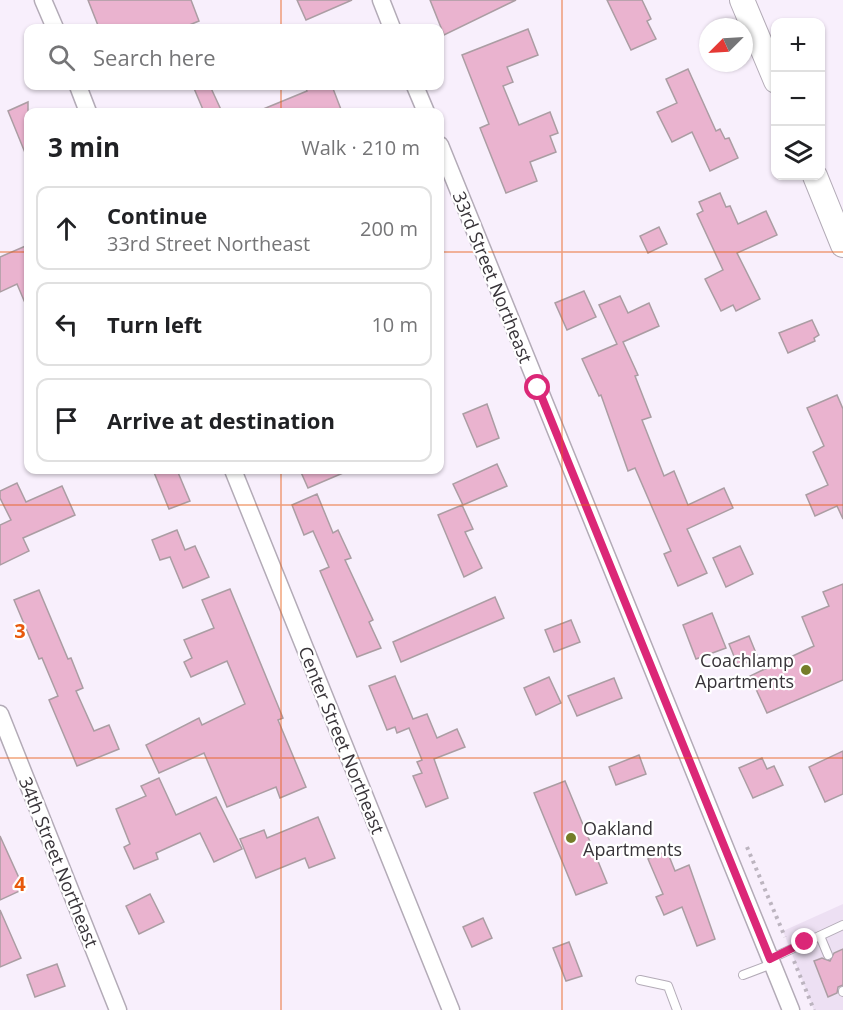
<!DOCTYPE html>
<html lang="en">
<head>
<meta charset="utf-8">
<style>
  body { margin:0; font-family:"Open Sans",sans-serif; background:#f6f6f6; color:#202124 }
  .controls { position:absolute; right:18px; top:18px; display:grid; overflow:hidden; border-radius:12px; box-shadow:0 2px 4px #0004 }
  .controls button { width:54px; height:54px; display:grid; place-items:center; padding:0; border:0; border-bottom:2px solid #e0e0e0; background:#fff; color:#202124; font:30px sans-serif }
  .compass { position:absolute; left:699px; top:18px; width:54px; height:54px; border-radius:50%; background:#fff; box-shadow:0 2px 4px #0004; rotate:246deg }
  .stop { position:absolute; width:18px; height:18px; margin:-14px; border:4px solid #db2777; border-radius:50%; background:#fff }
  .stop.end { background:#db2777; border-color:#fff; box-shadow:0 2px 6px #0008 }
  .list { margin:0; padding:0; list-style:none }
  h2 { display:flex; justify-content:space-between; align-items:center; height:78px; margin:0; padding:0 24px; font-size:26px }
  h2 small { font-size:20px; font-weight:400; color:#757577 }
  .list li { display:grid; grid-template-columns:39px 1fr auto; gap:18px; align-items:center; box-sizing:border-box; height:84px; margin:0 12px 12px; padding:0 12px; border:2px solid #e0e0e0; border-radius:12px }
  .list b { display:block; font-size:22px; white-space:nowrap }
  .list p { margin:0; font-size:20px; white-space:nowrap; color:#757577 }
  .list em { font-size:20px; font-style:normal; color:#757577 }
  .icon { flex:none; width:33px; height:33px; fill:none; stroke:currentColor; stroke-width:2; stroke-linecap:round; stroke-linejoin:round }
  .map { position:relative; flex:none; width:843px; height:1010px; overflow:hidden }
  .search { position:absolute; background:#fff; box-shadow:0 2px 4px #0004; left:24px; top:24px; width:420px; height:66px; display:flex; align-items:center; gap:15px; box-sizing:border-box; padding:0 21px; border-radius:12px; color:#757577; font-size:22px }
  .panel { position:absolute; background:#fff; box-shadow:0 2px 4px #0004; left:24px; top:108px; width:420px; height:366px; border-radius:12px }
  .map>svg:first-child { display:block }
  .built { fill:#ede0f3 }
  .building { fill:#eab3cf; stroke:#ab9da3; stroke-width:1.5 }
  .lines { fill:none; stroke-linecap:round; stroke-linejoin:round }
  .service-casing { stroke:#b3abb7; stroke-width:10 }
  .minor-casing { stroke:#b3abb7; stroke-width:19 }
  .secondary-casing { stroke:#b3abb7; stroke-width:26 }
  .path { stroke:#bcb4bf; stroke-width:4; stroke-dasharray:3 4.5; stroke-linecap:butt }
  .service { stroke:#fff; stroke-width:8 }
  .minor { stroke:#fff; stroke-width:16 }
  .secondary { stroke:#fff; stroke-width:24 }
  .route { stroke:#db2777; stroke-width:8 }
  .grid { fill:none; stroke:#e8590c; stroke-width:1.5; stroke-opacity:0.55 }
  .poi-dot { fill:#757d29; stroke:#fff; stroke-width:2 }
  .labels { text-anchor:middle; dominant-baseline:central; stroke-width:4.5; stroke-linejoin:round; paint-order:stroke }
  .street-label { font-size:18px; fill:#383439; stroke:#fff }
  .poi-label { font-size:18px; fill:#383439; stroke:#fff; text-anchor:end }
  .grid-label { font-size:20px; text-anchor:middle; font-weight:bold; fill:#e8590c; stroke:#fff; stroke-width:4.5; stroke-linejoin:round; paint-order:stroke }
</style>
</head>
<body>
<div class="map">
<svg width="843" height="1010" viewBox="0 0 843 1010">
  <rect width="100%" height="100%" fill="#f8effc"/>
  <path class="built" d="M 843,904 L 843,1010 L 814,1010 L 783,931 Z"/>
  <g class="building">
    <path d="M 88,0 L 191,0 L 199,21 L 182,28 L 99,28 Z"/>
    <path d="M 297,0 L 352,0 L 306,20 Z"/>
    <path d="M 430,0 L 516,0 L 444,35 Z"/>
    <path d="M 607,0 L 642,0 L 651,19 L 647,21 L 656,39 L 631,50 Z"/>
    <path d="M 528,29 L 538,55 L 507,67 L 513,82 L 503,86 L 519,125 L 550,112 L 558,133 L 550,136 L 556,152 L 530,162 L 537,181 L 506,193 L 480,128 L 489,124 L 462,55 Z"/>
    <path d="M 688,69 L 716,131 L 720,129 L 725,139 L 729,138 L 738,158 L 710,171 L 692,132 L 672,142 L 657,112 L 677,103 L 666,79 Z"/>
    <path d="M 193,86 L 210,86 L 222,112 L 204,112 Z"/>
    <path d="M 305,86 L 332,86 L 342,112 L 256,112 L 307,91 Z"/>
    <path d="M 28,102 L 28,160 L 8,111 Z"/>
    <path d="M 720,193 L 726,207 L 730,206 L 738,224 L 766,211 L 777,235 L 737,253 L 760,299 L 736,311 L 733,305 L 721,311 L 705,279 L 723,270 L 697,214 L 703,211 L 699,202 Z"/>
    <path d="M 659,227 L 667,244 L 648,253 L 640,236 Z"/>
    <path d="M 28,245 L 28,310 L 17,284 L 0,292 L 0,257 Z"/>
    <path d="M 584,291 L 596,317 L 567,330 L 555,303 Z"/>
    <path d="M 620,296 L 628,313 L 649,303 L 659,326 L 623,342 L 638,375 L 635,376 L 651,417 L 642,420 L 664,476 L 674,471 L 688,505 L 724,488 L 733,508 L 687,529 L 707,573 L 678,586 L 664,554 L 671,551 L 635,468 L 628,471 L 601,395 L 599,396 L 582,359 L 617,344 L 599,305 Z"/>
    <path d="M 812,320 L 819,335 L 814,338 L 815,341 L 788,353 L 779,333 Z"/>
    <path d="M 837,395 L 843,409 L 843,519 L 837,506 L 815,516 L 806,495 L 828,485 L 813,452 L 824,446 L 807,408 Z"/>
    <path d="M 487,404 L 499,438 L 477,447 L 463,414 Z"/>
    <path d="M 497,464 L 507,486 L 463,505 L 453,484 Z"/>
    <path d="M 153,470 L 177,470 L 190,501 L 169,509 Z"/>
    <path d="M 300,470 L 350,470 L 308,488 Z"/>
    <path d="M 17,483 L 26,502 L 62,486 L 75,515 L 23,538 L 29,551 L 0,565 L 0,525 L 11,520 L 0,498 L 0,491 Z"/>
    <path d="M 317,494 L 333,533 L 338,530 L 351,558 L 345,560 L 373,620 L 369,622 L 381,648 L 357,657 L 320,571 L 329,567 L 313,531 L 304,535 L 292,505 Z"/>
    <path d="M 462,505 L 473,529 L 465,532 L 482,568 L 464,577 L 438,515 Z"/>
    <path d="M 177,530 L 185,550 L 195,546 L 209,577 L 183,588 L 170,557 L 160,560 L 152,540 Z"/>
    <path d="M 740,546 L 753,574 L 726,587 L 713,558 Z"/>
    <path d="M 843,584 L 843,680 L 767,713 L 750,676 L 814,646 L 802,617 L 829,606 L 823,592 Z"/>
    <path d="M 230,589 L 283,718 L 278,720 L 306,787 L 280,798 L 276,787 L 227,807 L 204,753 L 159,773 L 146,745 L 199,718 L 202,725 L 245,704 L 227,661 L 191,677 L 184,662 L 192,658 L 184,640 L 214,628 L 202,600 Z"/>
    <path d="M 39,590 L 68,659 L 71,658 L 83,688 L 76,691 L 94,731 L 109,725 L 119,749 L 77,766 L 49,700 L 58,696 L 42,658 L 39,659 L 14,600 Z"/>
    <path d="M 495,597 L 504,618 L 401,662 L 393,642 Z"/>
    <path d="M 712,613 L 726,648 L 696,659 L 683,625 Z"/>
    <path d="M 571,620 L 580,642 L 554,652 L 545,630 Z"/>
    <path d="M 749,636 L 758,658 L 738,666 L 729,644 Z"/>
    <path d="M 395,676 L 413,719 L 427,714 L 437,738 L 457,729 L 465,747 L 434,759 L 448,798 L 426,807 L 413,776 L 422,773 L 417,762 L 422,760 L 409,728 L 397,733 L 395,727 L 387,730 L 369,686 Z"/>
    <path d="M 549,677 L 561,703 L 536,715 L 524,688 Z"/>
    <path d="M 614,678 L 622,698 L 577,716 L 568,696 Z"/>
    <path d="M 843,751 L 843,794 L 825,802 L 809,767 Z"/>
    <path d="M 639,755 L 646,774 L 616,785 L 609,767 Z"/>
    <path d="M 762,758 L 767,769 L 774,766 L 783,785 L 753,798 L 739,768 Z"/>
    <path d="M 159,778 L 176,815 L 216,797 L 242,849 L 214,862 L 200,833 L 156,853 L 158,859 L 134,869 L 124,847 L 130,844 L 116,809 L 146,796 L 141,786 Z"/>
    <path d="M 565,781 L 607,883 L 576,895 L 534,793 Z"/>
    <path d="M 318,817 L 335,858 L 309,868 L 305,858 L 256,878 L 240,839 L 264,830 L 267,838 Z"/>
    <path d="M 0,836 L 24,889 L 0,900 Z"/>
    <path d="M 667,851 L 675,871 L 689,865 L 715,939 L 697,946 L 682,907 L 664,915 L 656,897 L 663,894 L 648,859 Z"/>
    <path d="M 150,894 L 164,922 L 139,934 L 126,906 Z"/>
    <path d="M 0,910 L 21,958 L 0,967 Z"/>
    <path d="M 483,918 L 492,938 L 472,947 L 463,927 Z"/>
    <path d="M 569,942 L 582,976 L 566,981 L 553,948 Z"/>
    <path d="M 843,949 L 843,985 L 838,987 L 837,993 L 828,997 L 814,961 L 822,958 L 830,961 L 834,953 Z"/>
    <path d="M 57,964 L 65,986 L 35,997 L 27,975 Z"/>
  </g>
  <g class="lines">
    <defs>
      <g id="service">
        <path d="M 820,936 L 828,955"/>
        <path d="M 770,959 L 843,925"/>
        <path d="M 743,975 L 772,964"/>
        <path d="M 640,980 L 668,986 L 677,1010"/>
        <path d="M 843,991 L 843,992"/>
      </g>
      <g id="minor">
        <path d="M 43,0 L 55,28"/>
        <path d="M 381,0 L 392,28"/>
        <path d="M 78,86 L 88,112"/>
        <path d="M 415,86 L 426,112"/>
        <path d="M 440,145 L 791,1010"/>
        <path d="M 233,470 L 451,1010"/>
        <path d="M 0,714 L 118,1010"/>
      </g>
      <g id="secondary">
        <path d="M 742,0 L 776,81"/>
        <path d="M 815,176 L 843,245"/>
      </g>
    </defs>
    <use href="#service" class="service-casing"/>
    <use href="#minor" class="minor-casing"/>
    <use href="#secondary" class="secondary-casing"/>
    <g class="path">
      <path d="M 747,847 L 785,937"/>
      <path d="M 794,961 L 814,1010"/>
    </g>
    <use href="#service" class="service"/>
    <use href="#minor" class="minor"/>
    <use href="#secondary" class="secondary"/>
  </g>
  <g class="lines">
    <path class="route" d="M 538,388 L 770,959 L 805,942"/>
  </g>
  <path class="grid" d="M 281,0 L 281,28M 562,0 L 562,1010M 281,86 L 281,112M 0,252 L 28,252M 440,252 L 843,252M 281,470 L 281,1010M 0,505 L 843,505M 0,758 L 843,758"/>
  <g class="poi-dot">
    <circle cx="806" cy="670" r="6"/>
    <circle cx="571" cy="838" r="6"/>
  </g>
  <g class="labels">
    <g class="street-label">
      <text transform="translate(493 277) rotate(68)">33rd Street Northeast</text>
      <text transform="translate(342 740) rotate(68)">Center Street Northeast</text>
      <text transform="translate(59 862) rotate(68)">34th Street Northeast</text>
    </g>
    <g class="poi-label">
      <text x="794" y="660">Coachlamp<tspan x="794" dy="21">Apartments</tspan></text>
      <text x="583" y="828" text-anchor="start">Oakland<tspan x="583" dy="21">Apartments</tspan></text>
    </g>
  </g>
  <g class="grid-label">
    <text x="20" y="638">3</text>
    <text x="20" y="891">4</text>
  </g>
</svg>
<div class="controls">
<button>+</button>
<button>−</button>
<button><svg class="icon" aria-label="layers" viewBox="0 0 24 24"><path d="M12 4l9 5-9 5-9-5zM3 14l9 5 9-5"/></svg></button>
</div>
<svg class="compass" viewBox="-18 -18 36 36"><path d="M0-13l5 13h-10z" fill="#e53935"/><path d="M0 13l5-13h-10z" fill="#757577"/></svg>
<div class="stop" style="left:538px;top:388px"></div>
<div class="stop end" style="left:805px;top:942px"></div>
<div class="search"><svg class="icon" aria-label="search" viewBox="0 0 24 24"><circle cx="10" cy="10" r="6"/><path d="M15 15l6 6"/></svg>Search here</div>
<section class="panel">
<h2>3 min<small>Walk · 210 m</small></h2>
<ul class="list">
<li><svg class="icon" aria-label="ahead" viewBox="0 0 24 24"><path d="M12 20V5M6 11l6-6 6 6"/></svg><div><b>Continue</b><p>33rd Street Northeast</p></div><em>200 m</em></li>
<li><svg class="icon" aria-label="left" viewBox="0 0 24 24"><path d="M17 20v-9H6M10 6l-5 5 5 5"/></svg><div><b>Turn left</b></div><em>10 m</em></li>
<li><svg class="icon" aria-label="arrive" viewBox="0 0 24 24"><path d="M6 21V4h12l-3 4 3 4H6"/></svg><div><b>Arrive at destination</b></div></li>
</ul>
</section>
</div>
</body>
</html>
